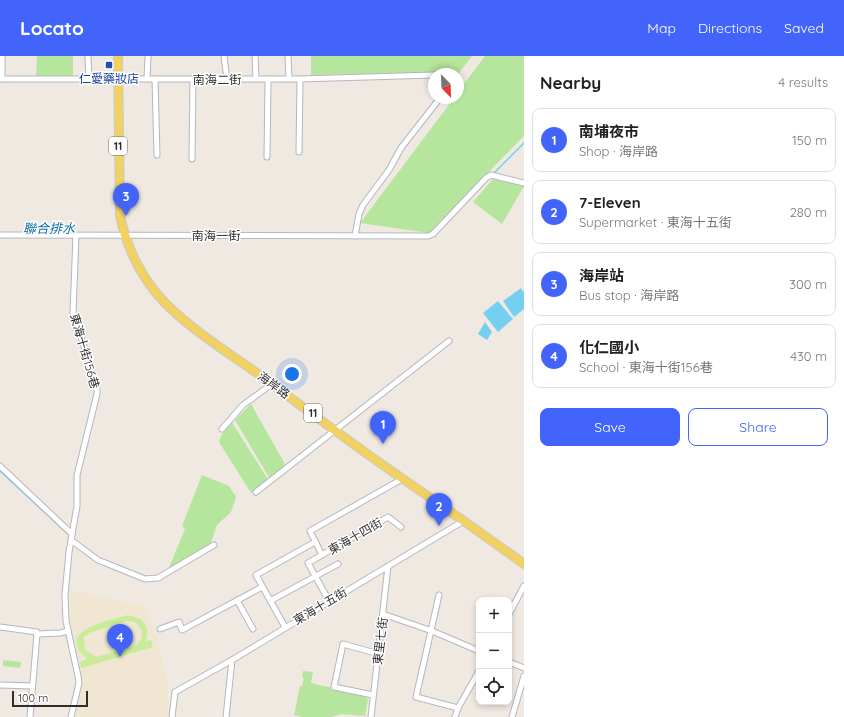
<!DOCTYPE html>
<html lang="en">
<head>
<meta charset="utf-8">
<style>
  body { margin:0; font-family:Quicksand,"Noto Sans TC",sans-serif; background:#f2f2f2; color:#202124 }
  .controls { position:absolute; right:12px; bottom:12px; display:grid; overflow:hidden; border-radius:8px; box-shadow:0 2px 6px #0003 }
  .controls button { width:36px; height:36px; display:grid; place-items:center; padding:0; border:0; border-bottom:1px solid #e0e0e0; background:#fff; color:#202124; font:20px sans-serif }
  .compass { position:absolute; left:428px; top:12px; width:36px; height:36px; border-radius:50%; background:#fff; box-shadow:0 2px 6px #0003; rotate:157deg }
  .scale { position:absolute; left:12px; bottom:10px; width:76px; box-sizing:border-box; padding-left:4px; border:2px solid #2e2e2e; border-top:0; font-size:11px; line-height:14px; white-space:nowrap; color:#2e2e2e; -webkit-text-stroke:3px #fff; paint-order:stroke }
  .you { position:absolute; left:292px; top:318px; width:14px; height:14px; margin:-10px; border:3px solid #fff; border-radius:50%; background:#1a73e8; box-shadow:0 0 0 6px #1a73e833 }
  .badge { display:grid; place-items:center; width:26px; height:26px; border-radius:50%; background:#4264fb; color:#fff; font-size:13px; font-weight:700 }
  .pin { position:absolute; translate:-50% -33px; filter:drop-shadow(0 1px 2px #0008) }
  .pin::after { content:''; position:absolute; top:21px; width:14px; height:12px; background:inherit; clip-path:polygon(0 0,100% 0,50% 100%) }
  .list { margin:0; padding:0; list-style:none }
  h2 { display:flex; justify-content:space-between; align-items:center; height:52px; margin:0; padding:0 16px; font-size:17px }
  h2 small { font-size:13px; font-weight:400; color:#757577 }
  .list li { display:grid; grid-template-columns:26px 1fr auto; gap:12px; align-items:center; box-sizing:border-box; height:64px; margin:0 8px 8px; padding:0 8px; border:1px solid #e0e0e0; border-radius:8px }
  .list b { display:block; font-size:15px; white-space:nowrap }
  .list p { margin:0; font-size:13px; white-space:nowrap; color:#757577 }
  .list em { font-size:13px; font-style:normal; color:#757577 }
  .actions { display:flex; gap:8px; padding:12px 16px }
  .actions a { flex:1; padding:9px 0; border:1px solid #4264fb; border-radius:8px; text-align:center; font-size:14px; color:#4264fb }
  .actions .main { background:#4264fb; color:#fff }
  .icon { flex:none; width:22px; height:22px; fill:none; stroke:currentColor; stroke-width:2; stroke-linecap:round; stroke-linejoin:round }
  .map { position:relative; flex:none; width:524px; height:661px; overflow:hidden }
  header { display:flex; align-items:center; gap:24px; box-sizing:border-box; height:56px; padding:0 20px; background:#4264fb; color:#fff }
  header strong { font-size:19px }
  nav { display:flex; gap:22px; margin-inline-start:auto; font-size:14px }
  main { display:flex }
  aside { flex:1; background:#fff }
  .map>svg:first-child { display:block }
  .education { fill:#f0e6d1 }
  .green { fill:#b6e59e }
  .pitch { fill:#c9ec9a; fill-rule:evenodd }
  .water { fill:#75cff0 }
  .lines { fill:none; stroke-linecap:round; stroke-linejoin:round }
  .stream { stroke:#75cff0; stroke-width:1.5 }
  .minor-casing { stroke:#b4b7c1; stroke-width:7 }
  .primary-casing { stroke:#c9c9c9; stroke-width:10 }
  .minor { stroke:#fff; stroke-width:5 }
  .primary { stroke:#f2d163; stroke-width:8 }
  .transit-dot { fill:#1a4fb4; stroke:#fff; stroke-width:1.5 }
  .labels { text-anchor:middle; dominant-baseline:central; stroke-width:3; stroke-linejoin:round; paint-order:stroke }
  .shield { fill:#fff; stroke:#6d6d6d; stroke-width:1 }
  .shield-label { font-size:11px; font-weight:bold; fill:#2e2e2e }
  .transit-label { font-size:12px; fill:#164399; stroke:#fff }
  .street-label { font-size:12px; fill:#2e2e2e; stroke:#fff }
  .water-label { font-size:13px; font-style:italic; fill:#0d6fa3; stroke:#fff }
</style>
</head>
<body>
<header>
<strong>Locato</strong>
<nav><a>Map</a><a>Directions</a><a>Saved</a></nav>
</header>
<main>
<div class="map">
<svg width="524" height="661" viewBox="0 0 524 661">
  <rect width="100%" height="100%" fill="#efe9e1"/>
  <path class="education" d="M 69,534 L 145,550 L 158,584 L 168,630 L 168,661 L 75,661 L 81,619 L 70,563 Z"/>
  <g class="green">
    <path d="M 37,0 L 73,0 L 73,23 L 36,22 Z"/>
    <path d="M 311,0 L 472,0 L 458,18 L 415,17 L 311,19 Z"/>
    <path d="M 485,0 L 524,0 L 524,80 L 429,177 L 360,167 L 454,42 L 458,42 L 458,36 Z"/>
    <path d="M 493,123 L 524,130 L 502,168 L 473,146 Z"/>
    <path d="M 251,348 L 286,410 L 270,423 L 235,364 Z"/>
    <path d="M 231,365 L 269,425 L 251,437 L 219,386 L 221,380 Z"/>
    <path d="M 202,419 L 229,430 L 236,441 L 231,456 L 217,469 L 210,489 L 168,514 L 185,473 L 182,470 Z"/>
    <path d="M 3,604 L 21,606 L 20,612 L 3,610 Z"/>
    <path d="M 303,615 L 313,616 L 311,626 L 314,628 L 364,638 L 365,641 L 368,643 L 365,660 L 341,658 L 332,661 L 302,661 L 294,659 L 300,630 L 302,630 L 304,623 L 302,621 Z"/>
  </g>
  <path class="pitch" d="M 128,559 L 141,563 C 147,571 150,576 145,586 L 151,584 L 153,591 L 81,612 L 80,606 L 87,603 C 54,574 108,565 128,559 ZM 126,565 L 135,566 L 141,573 L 142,582 L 137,589 L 96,601 L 85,594 L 84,581 L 89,577 Z"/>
  <g class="water">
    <path d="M 521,232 L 524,237 L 524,253 L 514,261 L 503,245 Z"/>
    <path d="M 498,245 L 513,263 L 498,276 L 483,257 Z"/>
    <path d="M 485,266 L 492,276 L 487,284 L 478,278 Z"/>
  </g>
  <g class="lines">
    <g class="stream">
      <path d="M 493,118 L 524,87"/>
      <path d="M 0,415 L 68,478"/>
    </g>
    <defs>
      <g id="minor">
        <path d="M 88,0 L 89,24"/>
        <path d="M 224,0 L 227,23"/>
        <path d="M 255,0 L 256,23"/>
        <path d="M 288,0 L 289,23"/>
        <path d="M 0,23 L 300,23 L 434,19"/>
        <path d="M 2,23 L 2,0"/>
        <path d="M 147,23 L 148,0"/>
        <path d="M 155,23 L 157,99"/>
        <path d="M 299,96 L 300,23"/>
        <path d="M 267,101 L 268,23"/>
        <path d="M 192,103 L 193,23"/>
        <path d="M 0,179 L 428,180 L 433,178 L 486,122 L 491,119 L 524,127"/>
        <path d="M 355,180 L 359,158 L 363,149 L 389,114 L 401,92 L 440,42"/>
        <path d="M 222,373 L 243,349 L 272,328"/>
        <path d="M 0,410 L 72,478"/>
        <path d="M 256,436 L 449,285"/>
        <path d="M 71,484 L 98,504 L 145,523 L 158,522 L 214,489"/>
        <path d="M 322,499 L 310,475 L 402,423"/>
        <path d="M 439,539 L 416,641 L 458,652"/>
        <path d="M 237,544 L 253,573"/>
        <path d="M 270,545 L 338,508"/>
        <path d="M 329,545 L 308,507 L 388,461 L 401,471"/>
        <path d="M 383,558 L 432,575 L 479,595"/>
        <path d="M 509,558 L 524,530"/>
        <path d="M 0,571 L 37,576 L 37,578"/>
        <path d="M 285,571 L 256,519 L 315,486"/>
        <path d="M 160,573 L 179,566 L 182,574 L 262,531"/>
        <path d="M 37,578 L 60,577 L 68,575"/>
        <path d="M 509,606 L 524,612"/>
        <path d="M 0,629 L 32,630"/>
        <path d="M 373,639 L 334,631 L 343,588 L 379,598"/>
        <path d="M 30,661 L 37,578"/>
        <path d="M 71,661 L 79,627 L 78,620 L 66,565 L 65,539 L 69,496 L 77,450 L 77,419 L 97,338 L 97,330 L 73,257 L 76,180"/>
        <path d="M 172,661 L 175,636 L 232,604 L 465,464"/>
        <path d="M 226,661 L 232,604"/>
        <path d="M 371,661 L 388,510"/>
        <path d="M 455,661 L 458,652 L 479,615"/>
        <path d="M 512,661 L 524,620"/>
      </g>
      <path id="primary" d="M 118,0 L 120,160 C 126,188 138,215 157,238 C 182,268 229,297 261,320 C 308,355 355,390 403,423 C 444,451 484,479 524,508"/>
    </defs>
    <use href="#minor" class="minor-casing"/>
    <use href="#primary" class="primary-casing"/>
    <use href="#minor" class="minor"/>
    <use href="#primary" class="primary"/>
  </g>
  <rect class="transit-dot" x="105" y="5" width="8" height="8" rx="2"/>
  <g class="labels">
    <g class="shield">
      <rect x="109" y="81" width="18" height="18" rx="3"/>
      <rect x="304" y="348" width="18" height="18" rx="3"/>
    </g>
    <g class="shield-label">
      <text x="118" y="90">11</text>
      <text x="313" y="357">11</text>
    </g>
    <g class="transit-label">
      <text x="109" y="22">仁愛藥妝店</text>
    </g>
    <g class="street-label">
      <text x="217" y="23">南海二街</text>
      <text x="216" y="179">南海一街</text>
      <text transform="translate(85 295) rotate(74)">東海十街156巷</text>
      <text transform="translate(274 329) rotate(36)">海岸路</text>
      <text transform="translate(355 480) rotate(-30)">東海十四街</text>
      <text transform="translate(320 550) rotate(-31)">東海十五街</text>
      <text transform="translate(380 585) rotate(-83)">東里七街</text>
    </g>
    <g class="water-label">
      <text x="49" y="172">聯合排水</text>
    </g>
  </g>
</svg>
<div class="controls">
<button>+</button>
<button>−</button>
<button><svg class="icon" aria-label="locate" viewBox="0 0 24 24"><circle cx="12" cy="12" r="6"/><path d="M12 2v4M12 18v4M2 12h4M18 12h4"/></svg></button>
</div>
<svg class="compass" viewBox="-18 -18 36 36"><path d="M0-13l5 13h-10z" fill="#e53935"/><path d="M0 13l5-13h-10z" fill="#757577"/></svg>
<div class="scale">100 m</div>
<div class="you"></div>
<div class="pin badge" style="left:383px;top:388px">1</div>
<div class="pin badge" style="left:439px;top:470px">2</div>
<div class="pin badge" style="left:126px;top:160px">3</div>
<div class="pin badge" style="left:120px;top:601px">4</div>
</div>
<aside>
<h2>Nearby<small>4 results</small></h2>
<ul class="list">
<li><span class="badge">1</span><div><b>南埔夜市</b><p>Shop · 海岸路</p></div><em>150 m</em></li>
<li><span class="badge">2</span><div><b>7-Eleven</b><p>Supermarket · 東海十五街</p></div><em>280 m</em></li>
<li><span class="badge">3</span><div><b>海岸站</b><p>Bus stop · 海岸路</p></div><em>300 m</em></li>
<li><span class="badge">4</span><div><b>化仁國小</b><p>School · 東海十街156巷</p></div><em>430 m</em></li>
</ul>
<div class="actions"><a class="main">Save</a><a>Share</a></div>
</aside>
</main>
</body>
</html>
